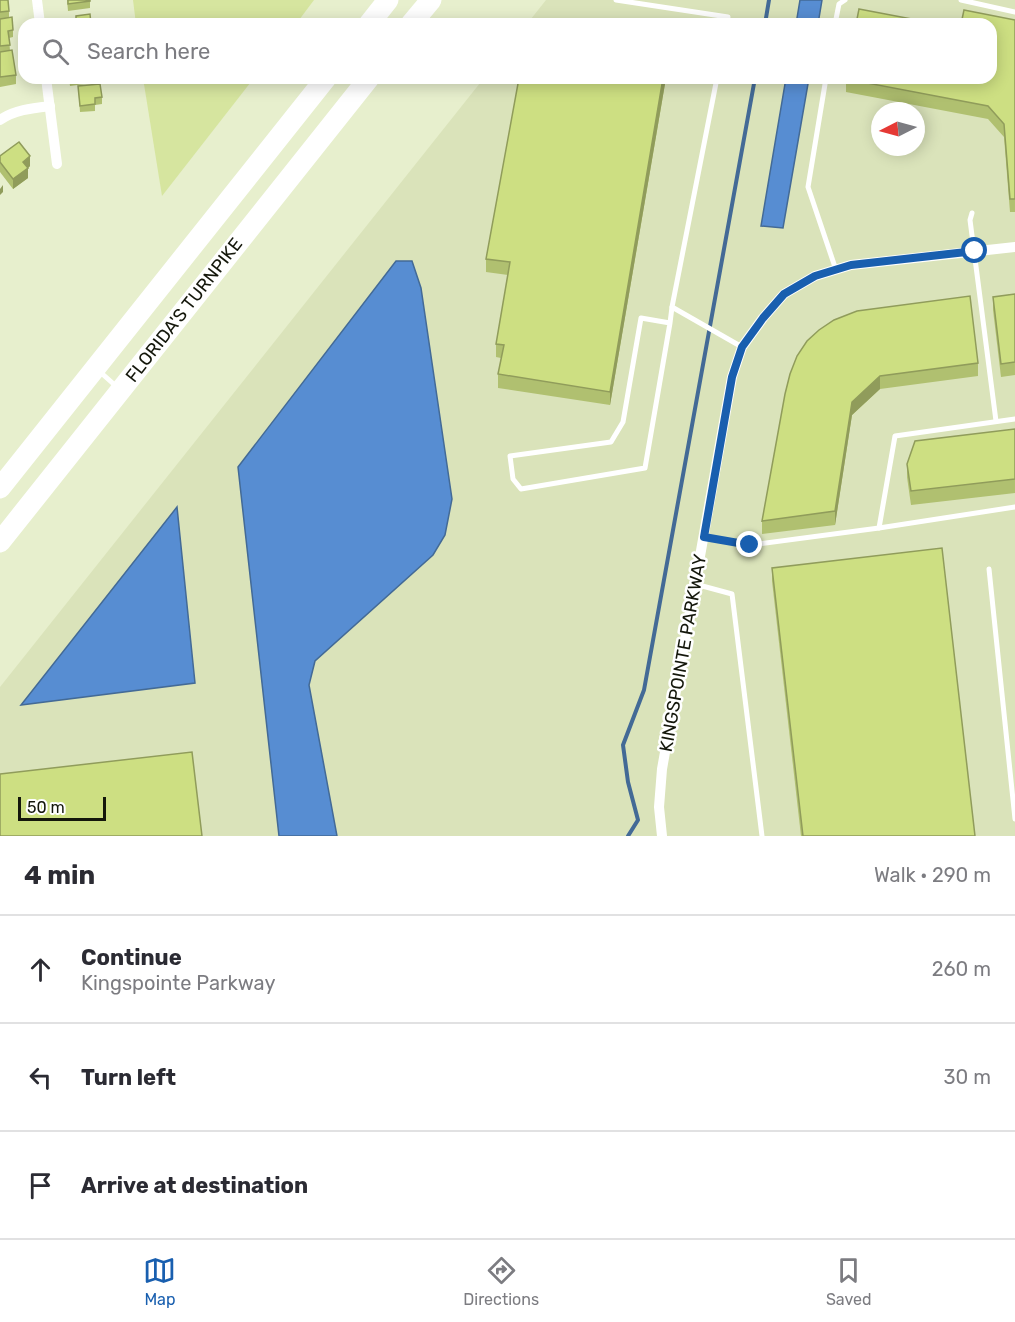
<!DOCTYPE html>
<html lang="en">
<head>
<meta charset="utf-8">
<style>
  body { margin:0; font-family:Rubik,sans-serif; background:#f2f2f3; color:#2b2b33 }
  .compass { position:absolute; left:871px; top:102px; width:54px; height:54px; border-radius:50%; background:#fff; box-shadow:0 3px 15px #0003; rotate:264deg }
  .scale { position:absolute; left:18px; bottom:15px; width:88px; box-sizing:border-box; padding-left:6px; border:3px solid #14170b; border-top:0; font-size:16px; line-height:21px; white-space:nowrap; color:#14170b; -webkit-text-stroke:4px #fff; paint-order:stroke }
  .stop { position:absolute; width:18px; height:18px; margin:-14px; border:4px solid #195faf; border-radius:50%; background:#fff }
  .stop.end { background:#195faf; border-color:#fff; box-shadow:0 2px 6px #0008 }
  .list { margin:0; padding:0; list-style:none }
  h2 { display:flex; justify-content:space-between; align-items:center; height:78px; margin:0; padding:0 24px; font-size:26px }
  h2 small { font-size:20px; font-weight:400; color:#7c7c81 }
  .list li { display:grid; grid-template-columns:39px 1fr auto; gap:18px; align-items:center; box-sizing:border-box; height:108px; padding:0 24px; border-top:2px solid #e1e1e2 }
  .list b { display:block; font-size:22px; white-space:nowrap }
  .list p { margin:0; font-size:20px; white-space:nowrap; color:#7c7c81 }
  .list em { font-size:20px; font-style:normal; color:#7c7c81 }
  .icon { flex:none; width:33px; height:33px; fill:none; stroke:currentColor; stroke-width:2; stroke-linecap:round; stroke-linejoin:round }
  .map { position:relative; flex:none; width:1015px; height:836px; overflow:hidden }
  .search { position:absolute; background:#fff; box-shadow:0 3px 15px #0003; left:18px; right:18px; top:18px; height:66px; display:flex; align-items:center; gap:15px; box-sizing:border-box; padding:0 21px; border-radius:18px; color:#7c7c81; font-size:22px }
  .sheet { height:402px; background:#fff }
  nav { display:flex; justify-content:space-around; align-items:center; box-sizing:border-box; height:84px; border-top:2px solid #e1e1e2; background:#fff; font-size:16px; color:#7c7c81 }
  nav a { display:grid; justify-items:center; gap:3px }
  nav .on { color:#195faf }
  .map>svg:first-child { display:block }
  .built { fill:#dae3ba; fill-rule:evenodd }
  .green { fill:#d6e59f }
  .water { fill:#578dd2; stroke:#436a96; stroke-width:1.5 }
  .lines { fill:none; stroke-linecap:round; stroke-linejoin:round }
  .stream { stroke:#436a96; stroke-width:4 }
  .service { stroke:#fff; stroke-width:5 }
  .minor { stroke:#fff; stroke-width:10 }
  .motorway { stroke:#fff; stroke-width:21 }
  .wall { fill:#b0c070 }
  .shaded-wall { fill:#909c5b }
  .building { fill:#cddf82; stroke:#909c5b; stroke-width:1.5 }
  .route { stroke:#195faf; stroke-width:8 }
  .labels { text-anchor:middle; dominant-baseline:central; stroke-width:5; stroke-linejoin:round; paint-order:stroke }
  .street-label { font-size:18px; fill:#14170b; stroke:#fff }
</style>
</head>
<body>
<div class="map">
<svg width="1015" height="836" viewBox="0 0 1015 836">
  <rect width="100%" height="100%" fill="#e7efcd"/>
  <path class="built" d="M 546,0 L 1015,0 L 1015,836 L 0,836 L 0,687 L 484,78 L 991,78 L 991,24 L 527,24 ZM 880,111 L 916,111 L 916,147 L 880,147 Z"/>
  <g class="green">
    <path d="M 133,0 L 314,0 L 296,24 L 136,24 Z"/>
    <path d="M 143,78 L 254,78 L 162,196 Z"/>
  </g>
  <g class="water">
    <path d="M 800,0 L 822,0 L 818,24 L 796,24 Z"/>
    <path d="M 786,78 L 809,78 L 783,228 L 761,226 Z"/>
    <path d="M 396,261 L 412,261 L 421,288 L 452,499 L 445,535 L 433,555 L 315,661 L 309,685 L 337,836 L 279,836 L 238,467 Z"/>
    <path d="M 177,507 L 195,683 L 21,705 Z"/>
  </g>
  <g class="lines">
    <g class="stream">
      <path d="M 765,24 L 769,0"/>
      <path d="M 628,836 L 638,820 L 628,782 L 623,745 L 644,690 L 755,78"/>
    </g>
    <g class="service">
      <path d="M 616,0 L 728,17 L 727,24"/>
      <path d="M 961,0 L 1015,12"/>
      <path d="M 835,24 L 839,4 L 845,0"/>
      <path d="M 717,78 L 672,307 L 742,347"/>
      <path d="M 826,78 L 808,187 L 836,270"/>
      <path d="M 972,213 L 970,220 L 996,421"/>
      <path d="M 670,323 L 641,318 L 623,422 L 611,442 L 510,456 L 513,479 L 521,489 L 645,468 L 670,323 L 672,307"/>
      <path d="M 99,371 L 117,387"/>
      <path d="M 879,528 L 1015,507"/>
      <path d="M 704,537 L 750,545 L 879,528 L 895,436 L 1015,419"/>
      <path d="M 989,569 L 1015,819"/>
      <path d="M 695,584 L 732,594 L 762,836"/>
    </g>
    <g class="minor">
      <path d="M 37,0 L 40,24"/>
      <path d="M 46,78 L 57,164"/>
      <path d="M 0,120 C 14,110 33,108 50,106"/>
      <path d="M 662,836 L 659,807 L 662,769 L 732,377 L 742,347 L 763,318 L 784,294 L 815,276 L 851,265 L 1015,247"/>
    </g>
    <g class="motorway">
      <path d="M 369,24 L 388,0"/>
      <path d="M 411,24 L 431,0"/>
      <path d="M 0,488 L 326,78"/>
      <path d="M 0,542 L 369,78"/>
    </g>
  </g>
  <g class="wall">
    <path d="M 0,0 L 9,11 L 9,18 L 13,30 L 13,37 L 9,38 L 10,51 L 16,75 L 16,84 L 0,87 Z"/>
    <path d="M 67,0 L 90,0 L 90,8 L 68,11 Z"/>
    <path d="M 1015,20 L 1015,212 L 1010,212 L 1004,137 L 988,119 L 846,92 L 846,78 Z"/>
    <path d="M 69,78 L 100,78 L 100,82 L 70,86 Z"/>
    <path d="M 519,78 L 666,78 L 610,405 L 498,388 L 498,374 L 501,358 L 496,357 L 496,344 L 508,275 L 486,272 L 486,259 Z"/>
    <path d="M 78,86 L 102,97 L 102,104 L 95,105 L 95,111 L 80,112 Z"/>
    <path d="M 0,156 L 30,166 L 28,168 L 28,178 L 13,189 L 0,172 Z"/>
    <path d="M 1015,294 L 1015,375 L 1001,377 L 993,310 L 993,297 Z"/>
    <path d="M 819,330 L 978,363 L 978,376 L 880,389 L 852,415 L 835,525 L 762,534 L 762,521 Z"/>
    <path d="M 1015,429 L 1015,493 L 911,505 L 907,477 L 907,464 Z"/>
    <path d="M 772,568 L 975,836 L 801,836 L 772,581 Z"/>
  </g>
  <g class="shaded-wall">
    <path d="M 663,78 L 666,78 L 610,405 L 610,392 Z"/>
    <path d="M 30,156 L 30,166 L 28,168 L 28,178 L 13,189 L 13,179 L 23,162 Z"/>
    <path d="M 3,185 L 3,192 L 0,195 L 0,189 Z"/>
    <path d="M 880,376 L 880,389 L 852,415 L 835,525 L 835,511 L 852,402 Z"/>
  </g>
  <g class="building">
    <path d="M 0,0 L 8,0 L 9,11 L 0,12 Z"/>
    <path d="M 68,0 L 90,0 L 90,1 L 68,4 Z"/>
    <path d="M 859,9 L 938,24 L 856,24 Z"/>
    <path d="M 964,10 L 1015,20 L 1015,199 L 1010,199 L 1004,124 L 988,106 L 846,79 L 846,78 L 991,78 L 991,24 L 961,24 Z"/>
    <path d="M 90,14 L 91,24 L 76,24 L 76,16 Z"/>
    <path d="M 12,17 L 13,30 L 8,31 L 10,45 L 0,46 L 0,19 Z"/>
    <path d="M 12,50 L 16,75 L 0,77 L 0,52 Z"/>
    <path d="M 519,78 L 663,78 L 610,392 L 498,374 L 504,345 L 496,344 L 510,262 L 486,259 Z"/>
    <path d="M 100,84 L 102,97 L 95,98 L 95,104 L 80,106 L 78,86 Z"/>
    <path d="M 19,142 L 30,156 L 23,162 L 28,168 L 13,179 L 0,162 L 0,156 Z"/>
    <path d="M 1015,294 L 1015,362 L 1001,364 L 993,297 Z"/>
    <path d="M 970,296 L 978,363 L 880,376 L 852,402 L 835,511 L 762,521 L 785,394 L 790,374 L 797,356 L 807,341 L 819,330 L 834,320 L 857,311 Z"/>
    <path d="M 1015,429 L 1015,479 L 911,491 L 907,464 L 915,441 Z"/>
    <path d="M 942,548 L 975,836 L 803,836 L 772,568 Z"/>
    <path d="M 192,752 L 202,836 L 0,836 L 0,774 Z"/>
  </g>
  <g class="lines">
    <path class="route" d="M 750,545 L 704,537 L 732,377 L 742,347 L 763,318 L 784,294 L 815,276 L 851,265 L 975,251"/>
  </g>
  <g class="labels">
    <g class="street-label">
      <text transform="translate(184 310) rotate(-52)">FLORIDA'S TURNPIKE</text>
      <text transform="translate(683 653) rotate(-80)">KINGSPOINTE PARKWAY</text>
    </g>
  </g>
</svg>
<svg class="compass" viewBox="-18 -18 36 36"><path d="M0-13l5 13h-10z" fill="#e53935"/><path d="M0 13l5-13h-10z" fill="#7c7c81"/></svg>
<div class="scale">50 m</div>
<div class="stop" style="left:975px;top:251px"></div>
<div class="stop end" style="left:750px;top:545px"></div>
<div class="search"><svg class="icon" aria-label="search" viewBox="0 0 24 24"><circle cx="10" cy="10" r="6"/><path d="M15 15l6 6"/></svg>Search here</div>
</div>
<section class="sheet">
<h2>4 min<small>Walk · 290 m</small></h2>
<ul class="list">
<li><svg class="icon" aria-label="ahead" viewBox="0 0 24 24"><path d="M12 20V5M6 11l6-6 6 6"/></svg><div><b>Continue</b><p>Kingspointe Parkway</p></div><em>260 m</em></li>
<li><svg class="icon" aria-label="left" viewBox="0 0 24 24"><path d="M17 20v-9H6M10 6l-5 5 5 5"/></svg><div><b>Turn left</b></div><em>30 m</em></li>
<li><svg class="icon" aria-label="arrive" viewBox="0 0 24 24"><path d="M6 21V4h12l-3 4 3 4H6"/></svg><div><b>Arrive at destination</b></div></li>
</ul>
</section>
<nav>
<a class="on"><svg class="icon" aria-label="map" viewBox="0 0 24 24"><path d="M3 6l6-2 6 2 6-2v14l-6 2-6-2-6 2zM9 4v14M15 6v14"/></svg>Map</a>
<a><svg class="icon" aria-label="directions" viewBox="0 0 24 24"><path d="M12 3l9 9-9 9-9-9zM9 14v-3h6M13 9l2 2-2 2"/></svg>Directions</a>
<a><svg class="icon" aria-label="saved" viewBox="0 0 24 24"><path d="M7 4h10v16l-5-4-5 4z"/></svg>Saved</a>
</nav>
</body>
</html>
